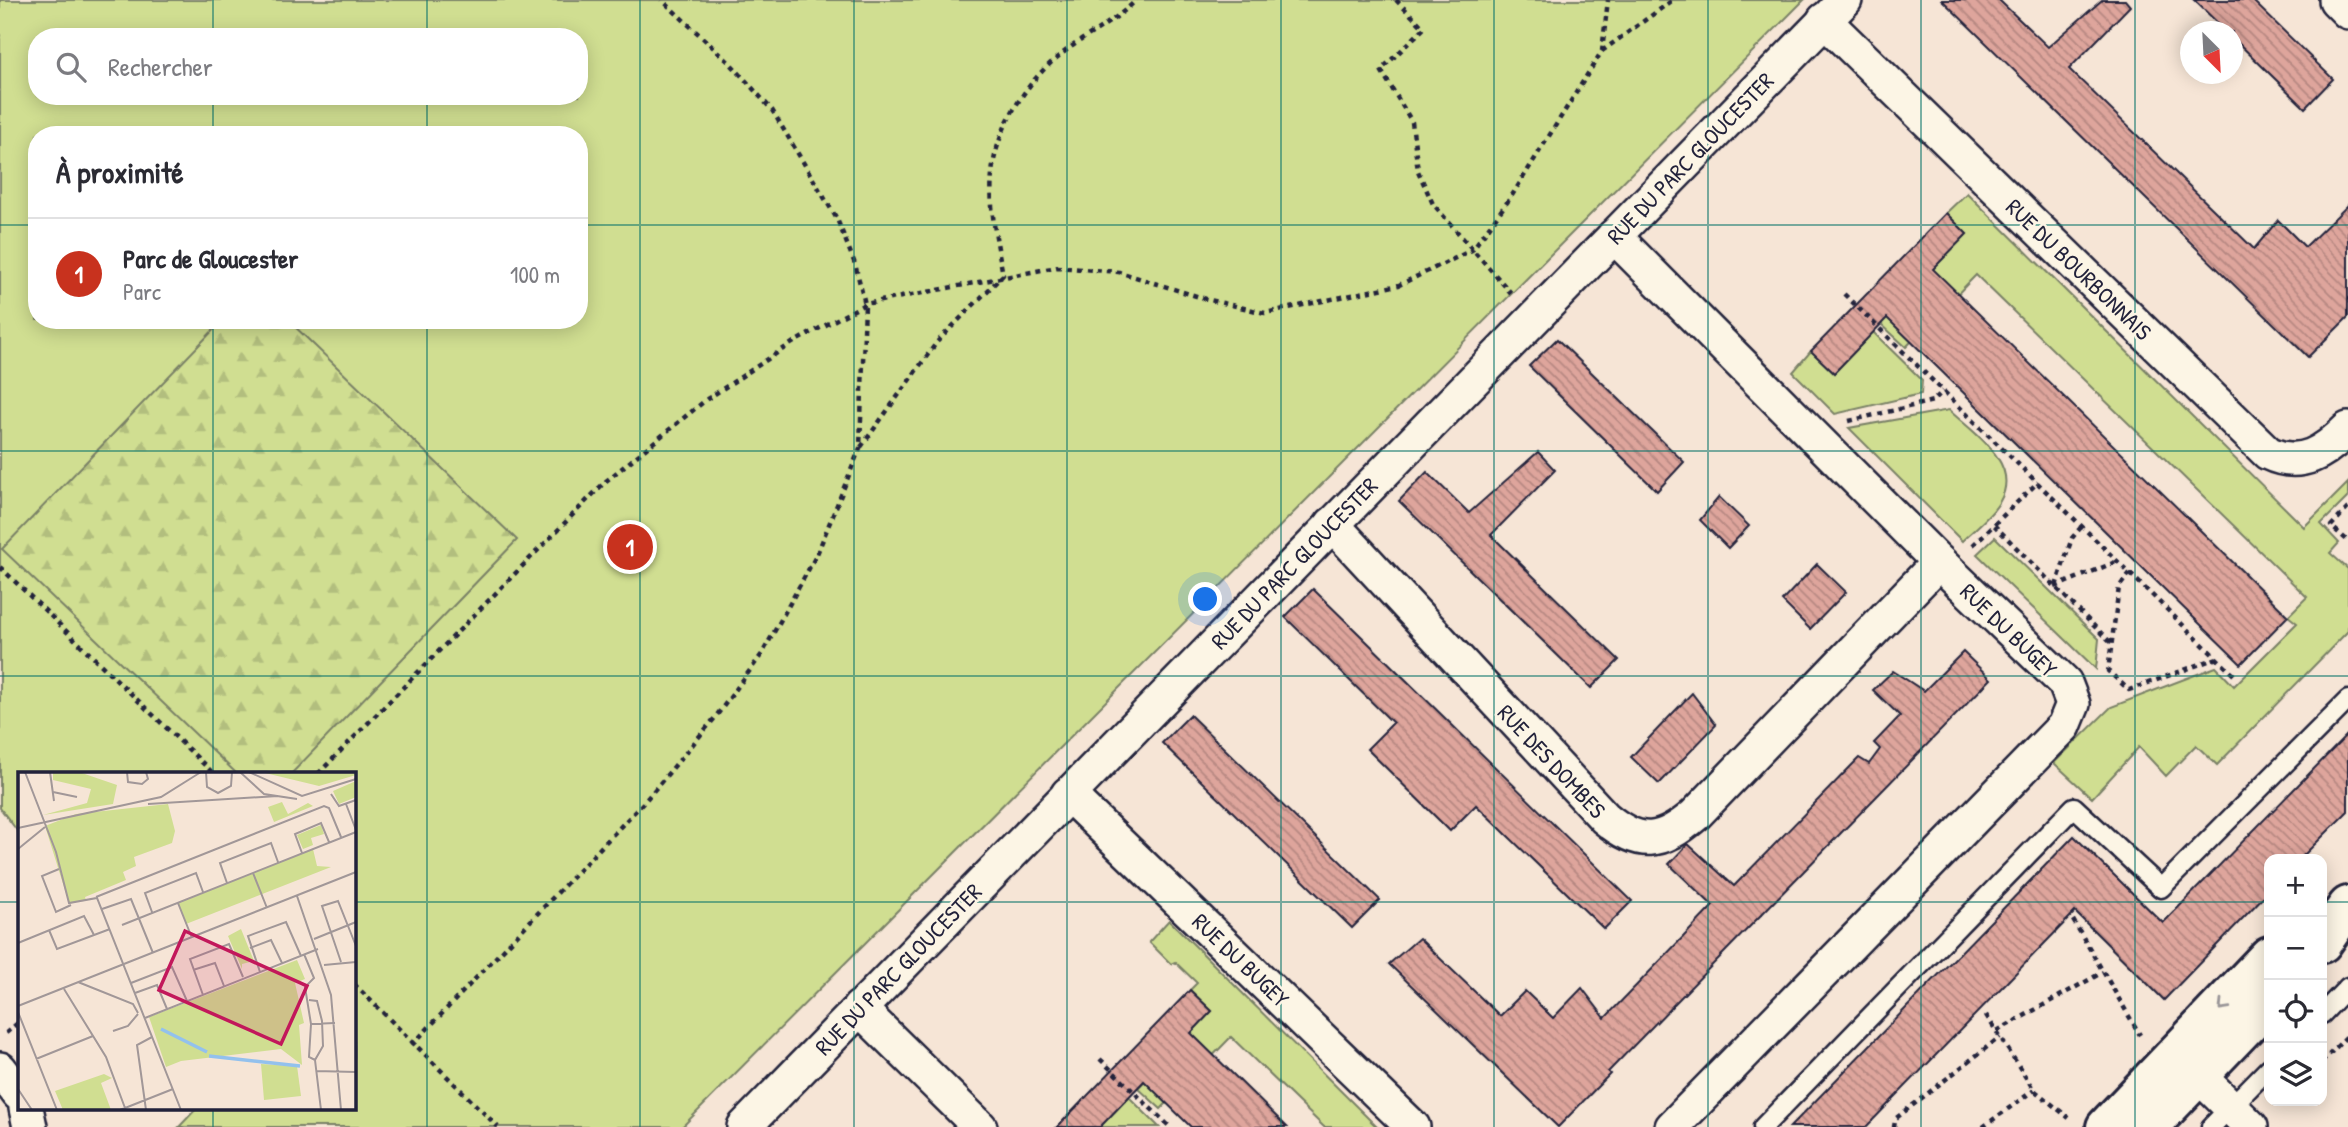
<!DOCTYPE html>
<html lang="fr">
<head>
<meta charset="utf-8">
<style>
  body { margin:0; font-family:"Patrick Hand",sans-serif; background:#f2f2f3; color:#2b2b33 }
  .controls { position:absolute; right:21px; bottom:21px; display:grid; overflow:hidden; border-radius:14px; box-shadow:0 4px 18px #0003 }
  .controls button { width:63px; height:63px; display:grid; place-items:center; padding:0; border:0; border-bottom:2px solid #e1e1e2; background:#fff; color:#2b2b33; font:35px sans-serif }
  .compass { position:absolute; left:2180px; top:21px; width:63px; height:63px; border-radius:50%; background:#fff; box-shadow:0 4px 18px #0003; rotate:156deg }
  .you { position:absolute; left:1206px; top:600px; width:24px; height:24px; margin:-18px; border:5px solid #fff; border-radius:50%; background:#1a73e8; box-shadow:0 0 0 10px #1a73e833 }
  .badge { display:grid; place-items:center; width:46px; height:46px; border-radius:50%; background:#c8321e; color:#fff; font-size:23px; font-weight:700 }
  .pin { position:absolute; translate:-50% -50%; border:4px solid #fff; box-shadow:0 2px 7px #0006 }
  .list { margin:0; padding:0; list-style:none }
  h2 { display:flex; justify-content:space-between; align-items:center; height:91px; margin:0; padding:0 28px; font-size:30px }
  h2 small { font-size:23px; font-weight:400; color:#7c7c81 }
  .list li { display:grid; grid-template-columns:46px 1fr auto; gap:21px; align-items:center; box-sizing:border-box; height:112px; padding:0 28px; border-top:2px solid #e1e1e2 }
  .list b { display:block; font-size:26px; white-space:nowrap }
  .list p { margin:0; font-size:23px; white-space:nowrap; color:#7c7c81 }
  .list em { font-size:23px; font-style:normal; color:#7c7c81 }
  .icon { flex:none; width:38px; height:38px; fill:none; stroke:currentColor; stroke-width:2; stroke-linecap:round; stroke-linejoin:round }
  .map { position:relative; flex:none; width:2348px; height:1127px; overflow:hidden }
  .search { position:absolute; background:#fff; box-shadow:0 4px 18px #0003; left:28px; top:28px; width:560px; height:77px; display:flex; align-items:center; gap:18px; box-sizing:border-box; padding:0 24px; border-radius:28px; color:#7c7c81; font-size:26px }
  .panel { position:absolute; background:#fff; box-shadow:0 4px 18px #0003; left:28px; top:126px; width:560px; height:203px; border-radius:28px }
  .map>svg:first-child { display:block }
  .green { fill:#d0de91; stroke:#798066; stroke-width:2; fill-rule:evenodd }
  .forest { fill:url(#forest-firs); stroke:#798066; stroke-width:2 }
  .building { fill:url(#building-back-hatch); stroke:#22223b; stroke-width:2 }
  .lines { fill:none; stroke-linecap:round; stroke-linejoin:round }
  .lane-casing { stroke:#22223b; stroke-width:23 }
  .street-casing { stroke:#22223b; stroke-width:38 }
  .secondary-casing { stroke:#22223b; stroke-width:44 }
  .path { stroke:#22223b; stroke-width:4.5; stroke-dasharray:5 5; stroke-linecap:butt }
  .lane { stroke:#fcf5e5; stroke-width:18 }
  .street { stroke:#fcf5e5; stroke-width:33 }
  .secondary { stroke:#fcf5e5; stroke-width:38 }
  .oneway { stroke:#9a9698 }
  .grid { fill:none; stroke:#0f766e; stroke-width:2; stroke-opacity:0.55 }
  .labels { text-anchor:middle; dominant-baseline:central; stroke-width:5; stroke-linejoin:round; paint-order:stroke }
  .street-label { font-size:23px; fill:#22223b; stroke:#fcf5e5 }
  .inset-river { fill:none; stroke:#93c1ed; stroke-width:3.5 }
  .inset-road { fill:none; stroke:#a19798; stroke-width:2 }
  .view { fill:#c2185b; fill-opacity:0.15; stroke:#c2185b; stroke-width:3.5 }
  .inset-edge { fill:none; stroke:#22223b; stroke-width:3.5 }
</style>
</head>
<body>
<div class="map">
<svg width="2348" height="1127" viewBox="0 0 2348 1127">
  <defs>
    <pattern id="forest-firs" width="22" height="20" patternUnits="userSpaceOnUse" patternTransform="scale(1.75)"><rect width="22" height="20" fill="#d0de91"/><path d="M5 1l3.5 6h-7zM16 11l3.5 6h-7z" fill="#b2be7e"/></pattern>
    <pattern id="building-back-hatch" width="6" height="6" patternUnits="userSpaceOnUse" patternTransform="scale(1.75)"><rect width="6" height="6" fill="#dea59c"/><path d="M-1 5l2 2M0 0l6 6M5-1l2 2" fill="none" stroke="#b48680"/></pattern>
  </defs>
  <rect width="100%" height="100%" fill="#f6e5d6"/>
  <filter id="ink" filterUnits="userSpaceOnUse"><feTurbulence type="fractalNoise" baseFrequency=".0143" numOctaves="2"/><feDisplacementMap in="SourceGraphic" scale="14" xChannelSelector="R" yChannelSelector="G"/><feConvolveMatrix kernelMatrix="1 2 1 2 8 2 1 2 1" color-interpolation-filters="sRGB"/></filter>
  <g filter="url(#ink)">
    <g class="green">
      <path d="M 0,0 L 1804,0 L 682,1127 L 179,1127 L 197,1108 L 354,1108 L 354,774 L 19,774 L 19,833 L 0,808 ZM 37,37 L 579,37 L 579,96 L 37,96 ZM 37,135 L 579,135 L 579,320 L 37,320 Z"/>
      <path d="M 1967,193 L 2304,527 L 2348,483 L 2348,497 L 2321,524 L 2339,543 L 2330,553 L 2348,569 L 2348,631 L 2217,765 L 2196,745 L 2166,776 L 2139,747 L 2092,798 L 2054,763 L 2111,707 L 2216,667 L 2234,686 L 2297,623 L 2288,616 L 2307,597 L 1976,275 L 1906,347 L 1880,323 L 1967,234 L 1946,213 Z"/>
      <path d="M 1873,332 L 1922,380 L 1921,394 L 1835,414 L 1793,372 L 1811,351 L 1834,373 Z"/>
      <path d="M 1949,410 C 1973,433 2022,463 2000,501 C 1992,516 1974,529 1962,541 L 1849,428 Z"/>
      <path d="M 1995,537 L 2099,639 L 2096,669 L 1977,554 Z"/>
      <path d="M 1169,920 L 1377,1127 L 1324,1127 L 1231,1037 L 1161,1109 L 1138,1088 L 1212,1011 L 1190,990 L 1197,983 L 1175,962 L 1171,964 L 1149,942 Z"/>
      <path d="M 1129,1097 L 1159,1127 L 1100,1127 Z"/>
    </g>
    <path class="forest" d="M 223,320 L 288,320 L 517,540 L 292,773 L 236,773 L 2,549 Z"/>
    <g class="building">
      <path d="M 1942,0 L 1999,0 L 2048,47 L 2102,0 L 2125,0 L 2130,6 L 2069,69 L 2254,249 L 2278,220 L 2305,247 L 2348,205 L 2348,317 L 2308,357 Z"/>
      <path d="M 2194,0 L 2252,0 L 2333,79 L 2305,108 L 2232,37 L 2232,32 L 2227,32 Z"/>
      <path d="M 1946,213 L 1967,234 L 1933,269 L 2288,616 L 2241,664 L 1887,318 L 1834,373 L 1811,351 Z"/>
      <path d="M 1557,339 L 1684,462 L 1657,491 L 1529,366 Z"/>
      <path d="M 1538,452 L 1555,470 L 1491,535 L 1619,660 L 1591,688 L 1399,501 L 1427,472 L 1469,513 Z"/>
      <path d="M 1719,497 L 1749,526 L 1728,548 L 1700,520 Z"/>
      <path d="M 1817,564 L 1846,592 L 1810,629 L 1782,601 Z"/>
      <path d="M 1313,589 L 1632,901 L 1604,929 L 1476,805 L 1450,831 L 1367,749 L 1393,723 L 1285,617 Z"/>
      <path d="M 1963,652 L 1991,679 L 1608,1072 L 1610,1074 L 1558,1127 L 1389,964 L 1419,938 L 1500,1016 L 1525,991 L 1553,1018 L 1582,988 L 1605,1018 L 1713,906 L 1669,864 L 1688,844 L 1734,886 L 1856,761 L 1859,758 L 1869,764 L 1880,749 L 1874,743 L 1900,716 L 1873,690 L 1893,671 L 1924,691 Z"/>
      <path d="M 1692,693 L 1716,725 L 1659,784 L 1631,757 Z"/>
      <path d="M 1190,715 L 1380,900 L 1352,928 L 1162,743 Z"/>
      <path d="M 2348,734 L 2348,811 L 2300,859 L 2269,859 L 2269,891 L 2164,1000 L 2075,912 L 1866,1127 L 1790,1127 L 2074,836 L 2163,923 Z"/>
      <path d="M 1190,990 L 1212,1011 L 1191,1033 L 1287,1127 L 1191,1127 L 1144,1081 L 1100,1127 L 1057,1127 Z"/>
    </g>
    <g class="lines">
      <defs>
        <g id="lane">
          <path d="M 2322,1014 L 2348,987"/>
          <path d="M 1763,1127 L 2074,807 L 2161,888 L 2348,700"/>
          <path d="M 2211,1127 L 2269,1068"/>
        </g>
        <g id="street">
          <path d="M 2336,0 L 2348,12"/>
          <path d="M 1824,20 L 2268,453 C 2301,469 2325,452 2348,429"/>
          <path d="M 1614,236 L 1939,562 L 2065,683 L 2073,704 L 2064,726 L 1672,1127"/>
          <path d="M 1332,524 L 1605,818 C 1640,847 1661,844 1695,815 L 1939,562"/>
          <path d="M 1068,794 L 1413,1127"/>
          <path d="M 859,1008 L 980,1127"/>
          <path d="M 0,1069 L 19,1094"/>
          <path d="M 2198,1075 L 2251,1127"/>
          <path d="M 26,1108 L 30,1127"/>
          <path d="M 744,1127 L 1845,0"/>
        </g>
        <g id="secondary">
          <path d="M 2322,943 L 2348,906"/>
          <path d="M 2106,1127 L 2269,956"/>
          <path d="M 2149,1127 L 2269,1002"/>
        </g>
      </defs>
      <use href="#lane" class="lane-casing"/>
      <use href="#street" class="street-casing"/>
      <use href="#secondary" class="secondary-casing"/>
      <g class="path">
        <path d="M 1396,0 L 1424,28 L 1381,70 L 1412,122 L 1418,171 L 1433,204 L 1511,293"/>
        <path d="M 1602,51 L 1673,0"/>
        <path d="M 1844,294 L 2236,677"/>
        <path d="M 1849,421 L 1933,401 L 1943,391"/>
        <path d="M 861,447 L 937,342 L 1003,275 C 997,242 989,208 992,174 C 996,129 1027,79 1063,53 C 1087,34 1115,22 1136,0"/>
        <path d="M 2348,508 L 2331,526 L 2348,541"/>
        <path d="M 1994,525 L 2111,643"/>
        <path d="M 1973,545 L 2038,482"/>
        <path d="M 0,567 L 214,774"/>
        <path d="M 2130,573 L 2119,587 L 2108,671 L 2129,690 L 2217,658"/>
        <path d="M 2056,586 L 2072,538 L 2082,526"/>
        <path d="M 2055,587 L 2118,561"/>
        <path d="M 318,774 L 606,481 L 707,399 L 794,342 L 865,304 L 1057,267 L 1119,272 L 1206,299 L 1265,313 L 1399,285 L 1472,250 L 1511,197 L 1602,51 L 1608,0"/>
        <path d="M 2073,920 L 2140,1035"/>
        <path d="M 354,984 L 498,1127"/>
        <path d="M 1986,1015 L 2034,1090 L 2069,1118"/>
        <path d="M 1997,1031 L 2103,972"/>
        <path d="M 6,1033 L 19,1022"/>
        <path d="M 412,1045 L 645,801 L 714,719 L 762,654 L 817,554 L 860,448 L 865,304 L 855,264 L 837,219 L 772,110 L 731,64 L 662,0"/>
        <path d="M 1100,1059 L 1170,1127"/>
        <path d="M 2322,1062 L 2348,1035"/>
        <path d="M 1894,1127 L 1895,1119 L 2000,1037"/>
        <path d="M 1983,1127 L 2034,1090"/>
      </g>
      <use href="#lane" class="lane"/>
      <use href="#street" class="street"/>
      <use href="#secondary" class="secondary"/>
    </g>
    <defs><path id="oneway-chevron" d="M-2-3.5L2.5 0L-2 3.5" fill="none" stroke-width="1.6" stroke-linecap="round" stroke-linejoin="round" transform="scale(1.75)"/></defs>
    <use class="oneway" href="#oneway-chevron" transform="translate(2223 1006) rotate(134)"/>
  </g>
  <path class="grid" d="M 213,0 L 213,37M 427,0 L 427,37M 640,0 L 640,1127M 854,0 L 854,1127M 1067,0 L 1067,1127M 1281,0 L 1281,1127M 1494,0 L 1494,1127M 1708,0 L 1708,1127M 1921,0 L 1921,1127M 2135,0 L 2135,1127M 213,96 L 213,135M 427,96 L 427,135M 0,225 L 37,225M 579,225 L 2348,225M 213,320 L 213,774M 427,320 L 427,1127M 0,451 L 2348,451M 0,676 L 2348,676M 0,902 L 19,902M 354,902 L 2269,902M 2322,902 L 2348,902M 213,1108 L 213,1127"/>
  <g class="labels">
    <g class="street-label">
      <text transform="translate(1690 158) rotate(-46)">RUE DU PARC GLOUCESTER</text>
      <text transform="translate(2079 269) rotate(44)">RUE DU BOURBONNAIS</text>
      <text transform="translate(1294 563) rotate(-46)">RUE DU PARC GLOUCESTER</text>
      <text transform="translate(2009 630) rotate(44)">RUE DU BUGEY</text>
      <text transform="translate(1552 761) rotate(47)">RUE DES DOMBES</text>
      <text transform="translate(1241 960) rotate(44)">RUE DU BUGEY</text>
      <text transform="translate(898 969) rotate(-46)">RUE DU PARC GLOUCESTER</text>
    </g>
  </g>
  <g transform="translate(18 772)">
    <rect width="338" height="338" fill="#f6e5d6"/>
    <path d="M 243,0 L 338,0 L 338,3 L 301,14 ZM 338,9 L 338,25 L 321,32 L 315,19 ZM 264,30 L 270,42 L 290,31 L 295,34 L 256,50 L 250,35 ZM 150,32 L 157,59 L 154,71 L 116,85 L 118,94 L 105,100 L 108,108 L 67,125 L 68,128 L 51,131 L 27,54 L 58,42 ZM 303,53 L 306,62 L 293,66 L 295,73 L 285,77 L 279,63 ZM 295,77 L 299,94 L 313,95 L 168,152 L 160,131 ZM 223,157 L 236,189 L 224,192 L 224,197 L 210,164 ZM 279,188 L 287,207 L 277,211 L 286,251 L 281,253 L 284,293 L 263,277 L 163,289 L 148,295 L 131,245 ZM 86,302 L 94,306 L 83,311 L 93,338 L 45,338 L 37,319 Z" fill="#d0de91"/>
    <path d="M 35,0 L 61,0 L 99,13 L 95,32 L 25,43 L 69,31 L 73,17 L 35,8 ZM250 238a12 12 0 1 1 24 0a12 12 0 1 1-24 0Z" fill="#d0de91"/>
    <path d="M 243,292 L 279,294 L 283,324 L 246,328 Z" fill="#d0de91"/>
    <path class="inset-river" d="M 143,257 L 189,280M 191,284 L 282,294"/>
    <path class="inset-road" d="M 7,0 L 38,80 L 51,131 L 79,126 L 163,338M 32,0 L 36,29M 75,0 L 104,0M 109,0 L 110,10 L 124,12 L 130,7 L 128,0M 188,0 L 189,15 L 200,21 L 213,14 L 214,0M 222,0 L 246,22 L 279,27M 231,0 L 284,24 L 338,7M 35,20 L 59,25M 313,22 L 321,34 L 338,28M 130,32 L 260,24M 328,32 L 338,58M 0,56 L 143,25 L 183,0M 0,77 L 27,55M 284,81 L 277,62 L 303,51 L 311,70M 41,97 L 24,104 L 38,140 L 53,133M 235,101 L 249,136M 209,111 L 202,91 L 253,71 L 260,90M 279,124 L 313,223 L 323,338M 78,125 L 306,34 L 311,36 L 323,65M 160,131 L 174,166M 84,137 L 113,127 L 135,181M 134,140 L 127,121 L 178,101 L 185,120M 104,153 L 338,60M 31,158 L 39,177 L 92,157M 296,167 L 338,150M 0,171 L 66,144 L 76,163M 232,176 L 253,168 L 264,191M 286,182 L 296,206 L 287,215 L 293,252 L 291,285 L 297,288M 323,190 L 304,134 L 320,129 L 338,174M 306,193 L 338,190M 175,198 L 197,191 L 206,214M 242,200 L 230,164 L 268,150 L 283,184M 60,210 L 115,232 L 120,241M 113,211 L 154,195 L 169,229M 46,217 L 88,285 L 107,336M 117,221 L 139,213 L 149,237M 185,223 L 172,187 L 211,172 L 225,205M 291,228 L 299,229 L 304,249 L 305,274 L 297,288 L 303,338M 0,234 L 338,100M 0,240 L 39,338M 127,246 L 300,177M 293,252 L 317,251M 95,259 L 110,254 L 120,242M 18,287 L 75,264M 298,299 L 338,300M 0,317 L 14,338M 102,338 L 155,317M 128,338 L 119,273 L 134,265"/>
    <path class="view" d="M 167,159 L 289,214 L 263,272 L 141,218 Z"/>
    <rect width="338" height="338" class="inset-edge"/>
  </g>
</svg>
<div class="controls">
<button>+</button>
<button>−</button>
<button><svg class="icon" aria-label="locate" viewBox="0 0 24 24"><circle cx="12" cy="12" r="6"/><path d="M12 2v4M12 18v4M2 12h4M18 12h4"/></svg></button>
<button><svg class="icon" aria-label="layers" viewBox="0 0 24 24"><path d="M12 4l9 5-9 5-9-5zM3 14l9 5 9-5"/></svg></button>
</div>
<svg class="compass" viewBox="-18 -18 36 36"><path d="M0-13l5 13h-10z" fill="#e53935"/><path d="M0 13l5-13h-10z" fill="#7c7c81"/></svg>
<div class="you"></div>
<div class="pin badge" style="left:630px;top:547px">1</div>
<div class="search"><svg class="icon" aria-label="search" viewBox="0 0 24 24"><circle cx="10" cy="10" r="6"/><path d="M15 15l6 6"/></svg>Rechercher</div>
<section class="panel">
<h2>À proximité<small></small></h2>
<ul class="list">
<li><span class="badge">1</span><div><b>Parc de Gloucester</b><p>Parc</p></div><em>100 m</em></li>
</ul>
</section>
</div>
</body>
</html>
